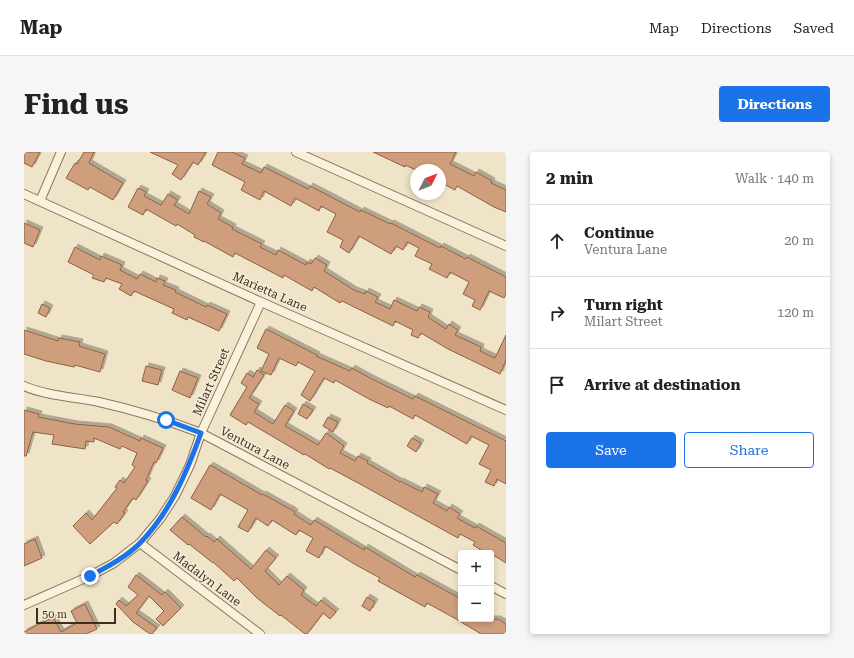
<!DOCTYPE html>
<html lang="en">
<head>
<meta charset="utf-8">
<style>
  body { margin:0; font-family:"Roboto Serif",serif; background:#f6f6f6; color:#222 }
  .controls { position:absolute; right:12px; bottom:12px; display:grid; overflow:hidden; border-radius:4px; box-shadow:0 2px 6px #0003 }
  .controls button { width:36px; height:36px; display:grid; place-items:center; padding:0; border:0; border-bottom:1px solid #e0e0e0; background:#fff; color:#222; font:20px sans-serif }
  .compass { position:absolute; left:386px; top:12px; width:36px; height:36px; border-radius:50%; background:#fff; box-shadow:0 2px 6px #0003; rotate:48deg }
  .scale { position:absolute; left:12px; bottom:10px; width:80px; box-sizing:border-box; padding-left:4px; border:2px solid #3d2e20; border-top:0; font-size:11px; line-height:14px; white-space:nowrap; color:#3d2e20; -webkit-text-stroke:3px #f7eed8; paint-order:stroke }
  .stop { position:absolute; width:12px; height:12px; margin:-9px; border:3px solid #1a73e8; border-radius:50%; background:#fff }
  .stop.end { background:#1a73e8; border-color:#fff; box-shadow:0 1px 4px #0008 }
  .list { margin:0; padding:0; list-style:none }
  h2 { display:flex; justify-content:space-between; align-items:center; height:52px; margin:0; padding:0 16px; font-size:17px }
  h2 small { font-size:13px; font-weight:400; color:#767676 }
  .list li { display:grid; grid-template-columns:26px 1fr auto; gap:12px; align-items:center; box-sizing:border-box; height:72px; padding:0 16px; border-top:1px solid #e0e0e0 }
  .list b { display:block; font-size:15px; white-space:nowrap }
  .list p { margin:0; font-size:13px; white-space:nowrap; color:#767676 }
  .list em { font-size:13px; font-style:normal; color:#767676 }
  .actions { display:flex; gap:8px; padding:12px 16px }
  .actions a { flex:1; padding:9px 0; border:1px solid #1a73e8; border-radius:4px; text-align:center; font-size:14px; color:#1a73e8 }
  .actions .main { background:#1a73e8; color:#fff }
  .icon { flex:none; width:22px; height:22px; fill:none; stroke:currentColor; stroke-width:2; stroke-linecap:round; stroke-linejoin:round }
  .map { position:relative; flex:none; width:482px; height:482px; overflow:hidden; border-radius:4px }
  header { display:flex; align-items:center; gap:24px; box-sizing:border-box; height:56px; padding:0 20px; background:#fff; border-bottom:1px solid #e0e0e0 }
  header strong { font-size:19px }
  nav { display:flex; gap:22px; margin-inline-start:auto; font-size:14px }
  .intro { display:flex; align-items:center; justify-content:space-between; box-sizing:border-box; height:96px; padding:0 24px }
  h1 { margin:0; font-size:28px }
  .button { padding:10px 18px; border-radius:4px; background:#1a73e8; color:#fff; font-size:14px; font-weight:700 }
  main { display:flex; gap:24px; padding:0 24px }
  aside { flex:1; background:#fff; border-radius:4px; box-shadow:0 2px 6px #0003 }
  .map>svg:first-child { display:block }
  .building { fill:#cf9f7d; stroke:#8d5f41; filter:url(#shadow) }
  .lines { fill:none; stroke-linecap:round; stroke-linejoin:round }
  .street-casing { stroke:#8d765c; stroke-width:10 }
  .street { stroke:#faf1dc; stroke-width:8 }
  .route { stroke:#1a73e8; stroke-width:5 }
  .labels { text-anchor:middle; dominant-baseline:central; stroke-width:3; stroke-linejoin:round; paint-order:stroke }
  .street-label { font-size:12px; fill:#3d2e20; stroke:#f7eed8 }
</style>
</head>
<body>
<header>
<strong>Map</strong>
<nav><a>Map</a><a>Directions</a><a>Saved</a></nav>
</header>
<div class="intro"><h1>Find us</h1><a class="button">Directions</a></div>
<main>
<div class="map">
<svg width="482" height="482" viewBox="0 0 482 482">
  <defs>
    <filter id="shadow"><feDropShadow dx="3" dy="-3" stdDeviation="0" flood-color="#0004"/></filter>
  </defs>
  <rect width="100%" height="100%" fill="#f0e4c8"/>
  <g class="building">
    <path d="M 0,0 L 16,0 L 8,15 L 0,11 Z"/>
    <path d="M 60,0 L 70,0 L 65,11 L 99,31 L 89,48 L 66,35 L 64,38 L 42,26 L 51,11 L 53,12 Z"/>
    <path d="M 126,0 L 182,0 L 174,13 L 169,10 L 157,28 L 148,22 L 154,13 Z"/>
    <path d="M 194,0 L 208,0 L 221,6 L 218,12 L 237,21 L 240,15 L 284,37 L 286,34 L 336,60 L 337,58 L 366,72 L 367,71 L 416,96 L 417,94 L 442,107 L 443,105 L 482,125 L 482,142 L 480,146 L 465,139 L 456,158 L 448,154 L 451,148 L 439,142 L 445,130 L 426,120 L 423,126 L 405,117 L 408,112 L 391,104 L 395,96 L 383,90 L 379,98 L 372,94 L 367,102 L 335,84 L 325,101 L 316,95 L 319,88 L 303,80 L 312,62 L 297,54 L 295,59 L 271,46 L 267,54 L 240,39 L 236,48 L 217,38 L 221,30 L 188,13 Z"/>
    <path d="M 349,0 L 432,0 L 426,12 L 450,24 L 452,20 L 468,29 L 467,31 L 482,38 L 482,60 L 470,55 L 433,34 L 431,38 L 416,30 L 416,18 L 392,18 L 381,13 L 381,15 Z"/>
    <path d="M 114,36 L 122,40 L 120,44 L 137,53 L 144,42 L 154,48 L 150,53 L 165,62 L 175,39 L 187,45 L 183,52 L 197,61 L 194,67 L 209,75 L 208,77 L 238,92 L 236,95 L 252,103 L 254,98 L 282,113 L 283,110 L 287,112 L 291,106 L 303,113 L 300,119 L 330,138 L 341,142 L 342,139 L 354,145 L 351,150 L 366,157 L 370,148 L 393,159 L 395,155 L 406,160 L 404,165 L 422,177 L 425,172 L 434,178 L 431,183 L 457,195 L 456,199 L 471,206 L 482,183 L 482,208 L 476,222 L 424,197 L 397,181 L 394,186 L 387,183 L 389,178 L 371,169 L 369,174 L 318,149 L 316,151 L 290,135 L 288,139 L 260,123 L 259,126 L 211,101 L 209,105 L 180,89 L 180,90 L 170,85 L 171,83 L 153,72 L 152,74 L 122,57 L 119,63 L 104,55 Z"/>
    <path d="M 0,71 L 16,78 L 9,95 L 0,91 Z"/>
    <path d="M 51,95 L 76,108 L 77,104 L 98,113 L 96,118 L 113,127 L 116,122 L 132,130 L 133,126 L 141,129 L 139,133 L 152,138 L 151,140 L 182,155 L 183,153 L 203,162 L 195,179 L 164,165 L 163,168 L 148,161 L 150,157 L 110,139 L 107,144 L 95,137 L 98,132 L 82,126 L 80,130 L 68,126 L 70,123 L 44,110 Z"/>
    <path d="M 18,152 L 26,156 L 22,165 L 14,161 Z"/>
    <path d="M 242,177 L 293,203 L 292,204 L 326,219 L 328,216 L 346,226 L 389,247 L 391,244 L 482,289 L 482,332 L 473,327 L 470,334 L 461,330 L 467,318 L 455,312 L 465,293 L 447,284 L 443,292 L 391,263 L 389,267 L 365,254 L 364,256 L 345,247 L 311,228 L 310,231 L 300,226 L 286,249 L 277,243 L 291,219 L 274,210 L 272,214 L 255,206 L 247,223 L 237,219 L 245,202 L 233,196 Z"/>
    <path d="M 0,178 L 34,189 L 35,186 L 56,190 L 55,194 L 81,202 L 76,220 L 51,213 L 50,215 L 22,209 L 0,202 Z"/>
    <path d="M 122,214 L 138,218 L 134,233 L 118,229 Z"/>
    <path d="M 233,218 L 240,223 L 225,246 L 235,252 L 230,260 L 249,272 L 261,253 L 270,259 L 261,274 L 294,293 L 302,281 L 320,294 L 316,301 L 331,309 L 334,304 L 344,309 L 343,311 L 376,330 L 376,329 L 398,340 L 400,335 L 414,342 L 409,351 L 423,359 L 425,355 L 436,362 L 433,366 L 451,376 L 452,374 L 482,391 L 482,411 L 461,398 L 460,400 L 449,393 L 451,390 L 436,382 L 434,386 L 336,332 L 306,316 L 305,317 L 281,302 L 280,303 L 224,270 L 222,273 L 206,263 L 223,235 L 217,231 L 223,221 L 229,225 Z"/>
    <path d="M 156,219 L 174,226 L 166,246 L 148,238 Z"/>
    <path d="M 279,252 L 289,258 L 283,267 L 274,262 Z"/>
    <path d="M 0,258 L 15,262 L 14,265 L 51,272 L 85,275 L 116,289 L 117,286 L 139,296 L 132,311 L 130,310 L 122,328 L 124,329 L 112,348 L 109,346 L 99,360 L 101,361 L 93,372 L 90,370 L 66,392 L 49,374 L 62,361 L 68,368 L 93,336 L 91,335 L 96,328 L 100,331 L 111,315 L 108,313 L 113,301 L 98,294 L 96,297 L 70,286 L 70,290 L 62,289 L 61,297 L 28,292 L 30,283 L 9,280 L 2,304 L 0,304 Z"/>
    <path d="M 304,265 L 314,270 L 309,280 L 299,274 Z"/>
    <path d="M 388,286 L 397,291 L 392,300 L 383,294 Z"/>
    <path d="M 186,313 L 238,343 L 239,342 L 264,356 L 265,356 L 271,360 L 270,362 L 287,373 L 290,368 L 340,398 L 341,395 L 391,425 L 393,423 L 437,447 L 437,467 L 474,467 L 482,472 L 482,482 L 457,482 L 434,468 L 403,451 L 401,455 L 354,429 L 356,426 L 332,413 L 301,394 L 295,406 L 282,399 L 289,386 L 275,378 L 272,383 L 248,368 L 244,374 L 232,366 L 224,380 L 214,375 L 224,358 L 196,342 L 187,358 L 167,346 Z"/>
    <path d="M 158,365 L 182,385 L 183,384 L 190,390 L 193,387 L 227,417 L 242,398 L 252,406 L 241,419 L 255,433 L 263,424 L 280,438 L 277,443 L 292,454 L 297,448 L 312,460 L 306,467 L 299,461 L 283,482 L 281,482 L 257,463 L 256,464 L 233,446 L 213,426 L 210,429 L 189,410 L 189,411 L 165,392 L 164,393 L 146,378 Z"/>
    <path d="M 11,387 L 18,406 L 0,414 L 0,392 Z"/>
    <path d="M 112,423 L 138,443 L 141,440 L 157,456 L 139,474 L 132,467 L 140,459 L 125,444 L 112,461 L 133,476 L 128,482 L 126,482 L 109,470 L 92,452 L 95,448 L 102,454 L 114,443 L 104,435 Z"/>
    <path d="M 343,445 L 351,450 L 346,459 L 338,454 Z"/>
    <path d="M 61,452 L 73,477 L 62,482 L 0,482 L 0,480 L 29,465 L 37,480 L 53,471 L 47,459 Z"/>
  </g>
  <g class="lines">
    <defs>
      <g id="street">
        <path d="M 272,0 L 482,94"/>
        <path d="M 0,42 L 237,150 L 482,258"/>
        <path d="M 16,49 L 37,0"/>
        <path d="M 0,234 C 23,244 50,245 75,250 C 111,258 143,268 177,281 L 437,418"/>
        <path d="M 116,391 L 236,482"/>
        <path d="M 467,434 L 482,442"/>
        <path d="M 0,453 L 66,424 L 90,411 L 116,391 L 136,367 L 151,344 L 166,313 L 177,281 L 237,150"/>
      </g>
    </defs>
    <use href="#street" class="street-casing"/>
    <use href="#street" class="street"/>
  </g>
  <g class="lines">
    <path class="route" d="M 66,424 C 83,415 104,404 117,390 C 146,360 163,320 177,281 L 142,268"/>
  </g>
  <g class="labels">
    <g class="street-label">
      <text transform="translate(246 140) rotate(24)">Marietta Lane</text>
      <text transform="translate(187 230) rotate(-66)">Milart Street</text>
      <text transform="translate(231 296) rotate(28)">Ventura Lane</text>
      <text transform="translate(183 427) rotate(37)">Madalyn Lane</text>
    </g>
  </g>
</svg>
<div class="controls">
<button>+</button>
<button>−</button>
</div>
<svg class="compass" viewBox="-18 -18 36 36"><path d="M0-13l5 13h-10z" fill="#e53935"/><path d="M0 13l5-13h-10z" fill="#767676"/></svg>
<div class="scale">50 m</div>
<div class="stop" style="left:142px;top:268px"></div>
<div class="stop end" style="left:66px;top:424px"></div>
</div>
<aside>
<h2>2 min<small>Walk · 140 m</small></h2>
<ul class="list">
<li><svg class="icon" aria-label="ahead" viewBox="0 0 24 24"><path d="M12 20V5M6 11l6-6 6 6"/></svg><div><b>Continue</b><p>Ventura Lane</p></div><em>20 m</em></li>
<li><svg class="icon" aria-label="right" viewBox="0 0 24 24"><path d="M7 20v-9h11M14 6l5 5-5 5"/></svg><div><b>Turn right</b><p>Milart Street</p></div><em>120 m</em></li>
<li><svg class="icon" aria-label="arrive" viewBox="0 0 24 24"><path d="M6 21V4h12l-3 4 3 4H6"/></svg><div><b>Arrive at destination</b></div></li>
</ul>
<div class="actions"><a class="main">Save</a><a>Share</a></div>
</aside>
</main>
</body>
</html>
